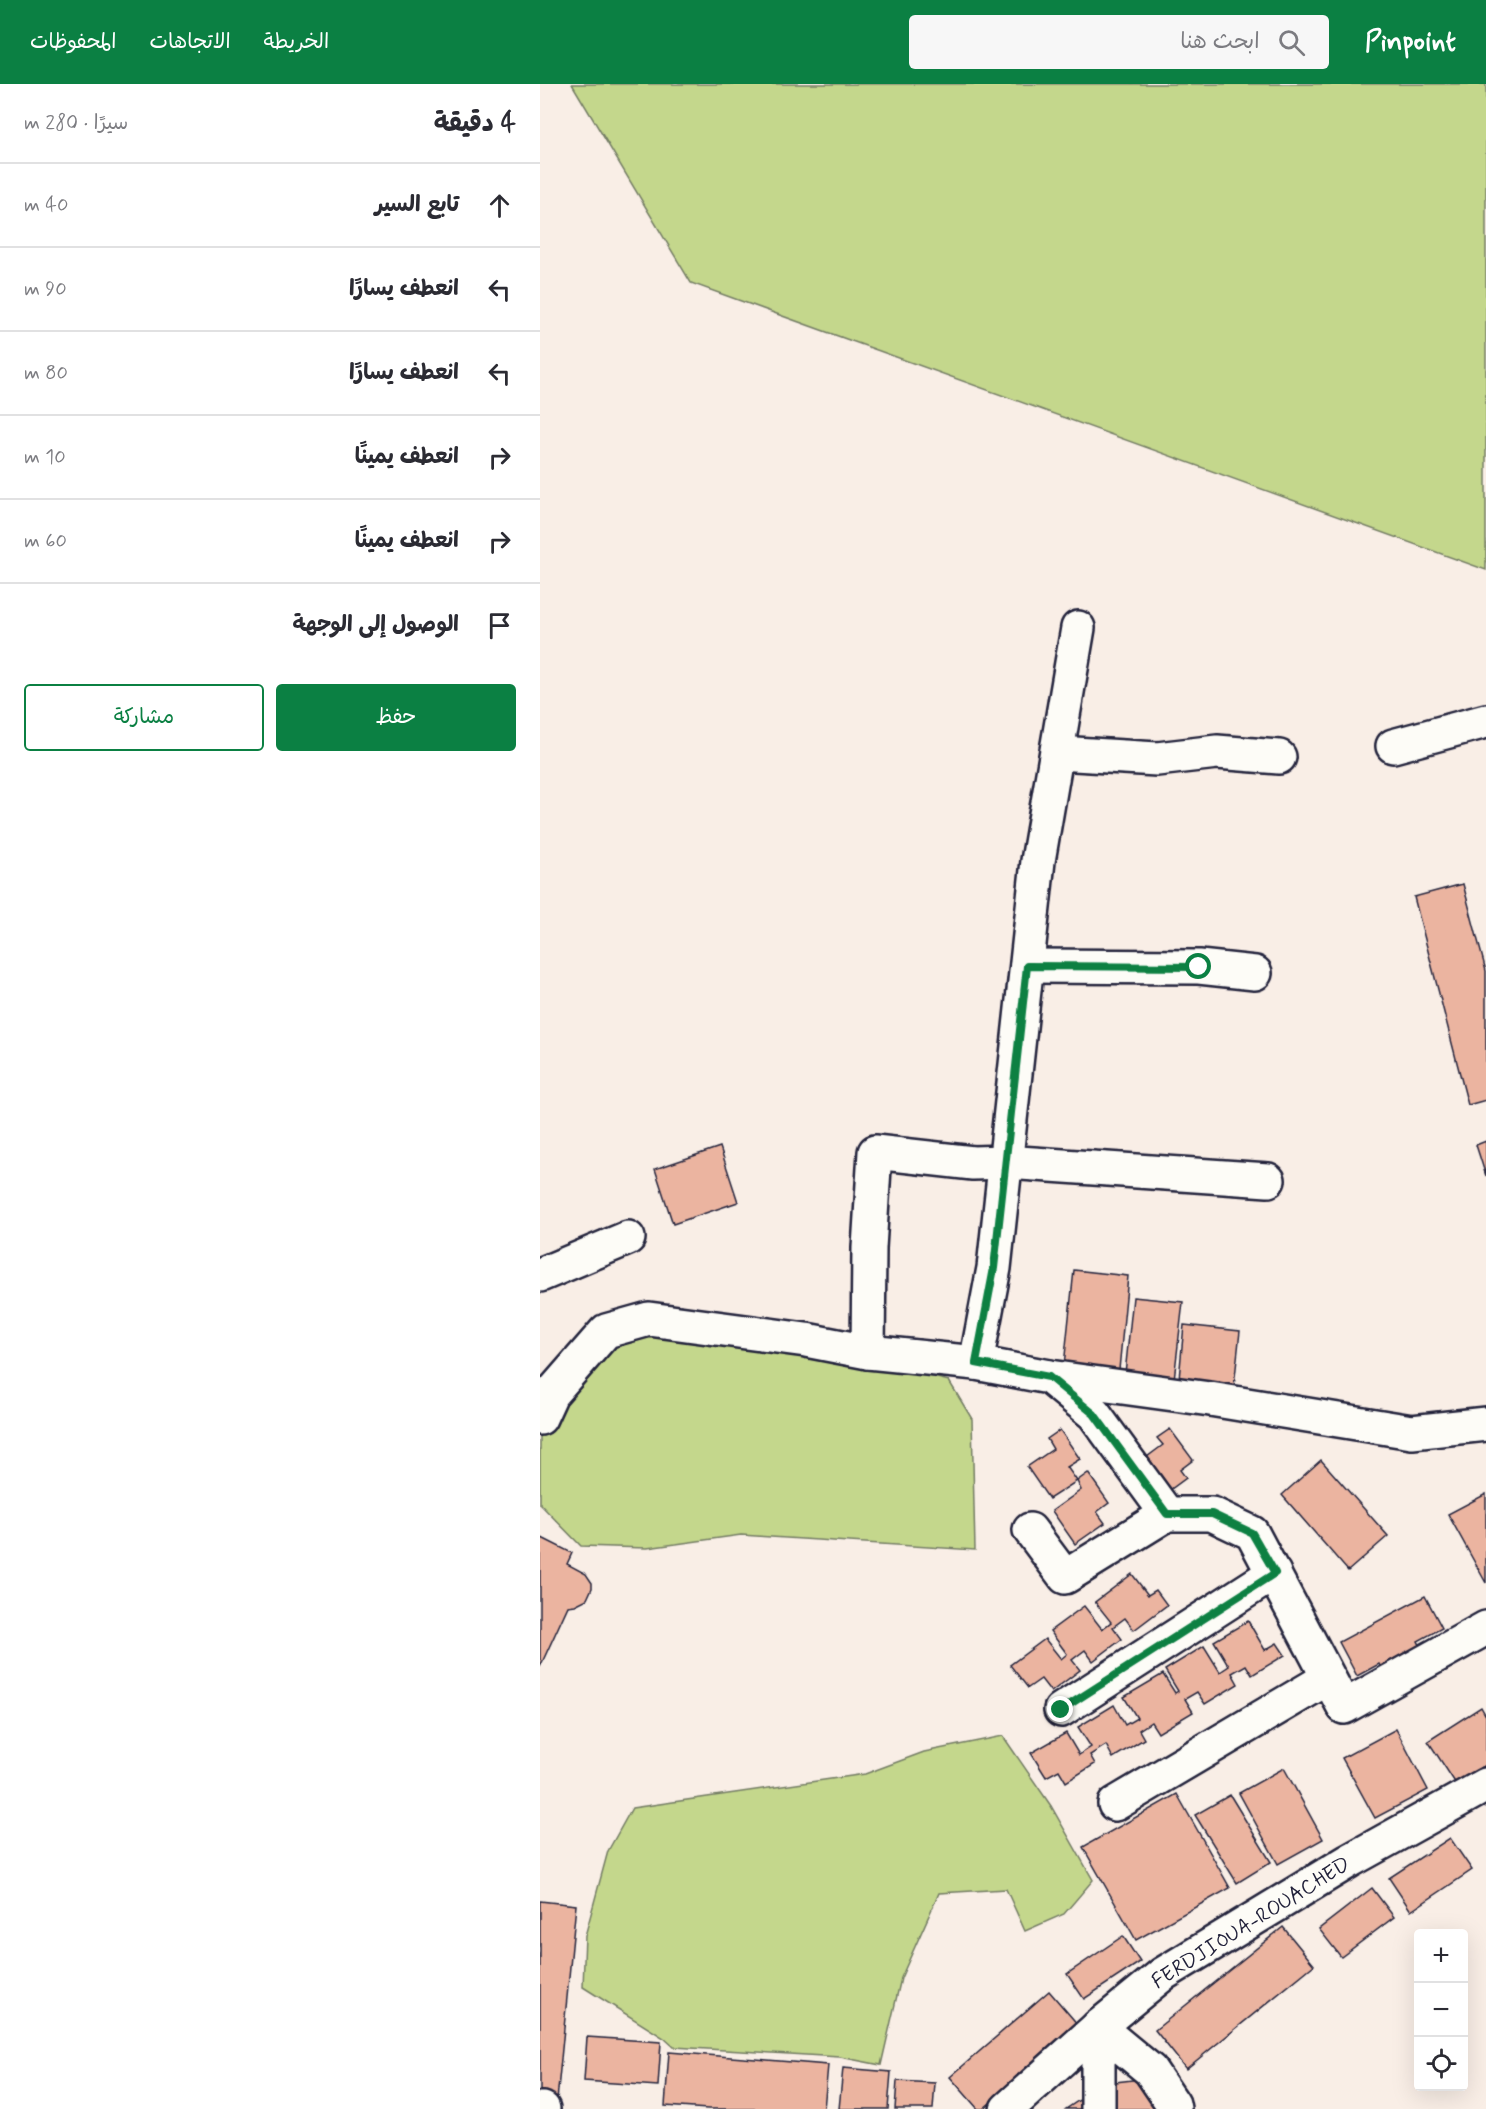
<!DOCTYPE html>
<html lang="ar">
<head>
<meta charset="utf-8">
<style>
  body { margin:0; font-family:Mynerve,"Playpen Sans Arabic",sans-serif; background:#f7f7f7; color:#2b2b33; direction:rtl }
  .controls { position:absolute; right:18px; bottom:18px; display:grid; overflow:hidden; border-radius:6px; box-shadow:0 6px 24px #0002 }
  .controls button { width:54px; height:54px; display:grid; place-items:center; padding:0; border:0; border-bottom:2px solid #e1e1e2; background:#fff; color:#2b2b33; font:30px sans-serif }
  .stop { position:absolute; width:18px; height:18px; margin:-14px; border:4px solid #0b8043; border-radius:50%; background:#fff }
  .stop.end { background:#0b8043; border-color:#fff; box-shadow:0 2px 6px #0008 }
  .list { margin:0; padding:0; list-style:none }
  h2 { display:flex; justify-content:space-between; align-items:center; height:78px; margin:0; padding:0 24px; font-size:26px }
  h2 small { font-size:20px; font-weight:400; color:#7c7c81 }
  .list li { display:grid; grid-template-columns:39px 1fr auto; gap:18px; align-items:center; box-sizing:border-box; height:84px; padding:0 24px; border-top:2px solid #e1e1e2 }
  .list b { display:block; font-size:22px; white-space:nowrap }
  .list em { font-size:20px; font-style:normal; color:#7c7c81 }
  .actions { display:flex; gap:12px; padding:18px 24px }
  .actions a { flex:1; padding:14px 0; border:2px solid #0b8043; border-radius:6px; text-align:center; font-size:21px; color:#0b8043 }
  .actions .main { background:#0b8043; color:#fff }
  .icon { flex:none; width:33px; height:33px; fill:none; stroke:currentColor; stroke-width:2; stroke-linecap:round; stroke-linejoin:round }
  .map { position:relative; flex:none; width:946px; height:2025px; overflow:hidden; direction:ltr }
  header { display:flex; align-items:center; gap:36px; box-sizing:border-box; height:84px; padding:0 30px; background:#0b8043; color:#fff }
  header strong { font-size:28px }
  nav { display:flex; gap:33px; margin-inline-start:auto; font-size:21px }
  .search { width:420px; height:54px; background:#f7f7f7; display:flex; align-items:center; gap:15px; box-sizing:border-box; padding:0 21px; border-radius:6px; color:#7c7c81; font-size:22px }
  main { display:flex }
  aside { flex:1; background:#fff }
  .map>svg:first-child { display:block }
  .green { fill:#c4d78c; stroke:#737c64; stroke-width:1.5 }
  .building { fill:#ebb4a0; stroke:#22223b; stroke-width:1.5 }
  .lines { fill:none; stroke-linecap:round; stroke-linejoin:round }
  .street-casing { stroke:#22223b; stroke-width:38 }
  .secondary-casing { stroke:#22223b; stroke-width:38 }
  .street { stroke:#fdfcf7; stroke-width:33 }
  .secondary { stroke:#fdfcf7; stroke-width:33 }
  .route { stroke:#0b8043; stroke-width:8 }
  .labels { text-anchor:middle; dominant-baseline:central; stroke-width:4.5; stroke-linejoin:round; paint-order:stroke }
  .street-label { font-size:21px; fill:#22223b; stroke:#fdfcf7 }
</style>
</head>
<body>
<header>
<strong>Pinpoint</strong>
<div class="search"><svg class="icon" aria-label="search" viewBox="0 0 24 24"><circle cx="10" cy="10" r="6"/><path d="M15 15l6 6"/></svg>ابحث هنا</div>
<nav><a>الخريطة</a><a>الاتجاهات</a><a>المحفوظات</a></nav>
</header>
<main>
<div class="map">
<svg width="946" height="2025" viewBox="0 0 946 2025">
  <rect width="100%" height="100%" fill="#f9eee6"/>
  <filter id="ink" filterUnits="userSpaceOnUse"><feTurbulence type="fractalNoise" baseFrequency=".0167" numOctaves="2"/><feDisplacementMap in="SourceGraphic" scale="12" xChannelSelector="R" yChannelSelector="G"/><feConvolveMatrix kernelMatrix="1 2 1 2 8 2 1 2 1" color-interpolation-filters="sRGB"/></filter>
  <g filter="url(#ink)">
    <g class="green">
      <path d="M 32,0 L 946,0 L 946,486 L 151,199 Z"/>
      <path d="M 99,1234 L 358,1284 L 409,1297 L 432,1335 L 435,1466 L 201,1451 L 107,1464 L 41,1462 L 0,1420 L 0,1340 Z"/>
      <path d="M 463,1652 L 511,1722 L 553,1796 L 524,1830 L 485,1847 L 466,1805 L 399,1809 L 361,1894 L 341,1981 L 300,1973 L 134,1963 L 124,1954 L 43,1903 L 45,1852 L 68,1767 L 92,1724 L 325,1690 L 384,1668 Z"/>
    </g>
    <g class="building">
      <path d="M 923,800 L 946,887 L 946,1016 L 928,1021 L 874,813 Z"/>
      <path d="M 946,1057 L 946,1092 L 936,1061 Z"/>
      <path d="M 180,1063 L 198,1118 L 133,1140 L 115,1085 Z"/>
      <path d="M 534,1186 L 588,1192 L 578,1296 L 523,1291 Z"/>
      <path d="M 593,1213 L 643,1218 L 633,1304 L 584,1299 Z"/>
      <path d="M 644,1241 L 700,1247 L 693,1312 L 638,1306 Z"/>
      <path d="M 630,1345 L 653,1376 L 640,1386 L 646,1394 L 623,1411 L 599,1379 L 623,1361 L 617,1354 Z"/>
      <path d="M 520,1346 L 540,1375 L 527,1383 L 537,1397 L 509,1415 L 487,1383 L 513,1365 L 507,1355 Z"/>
      <path d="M 781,1376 L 848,1452 L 808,1487 L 742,1411 Z"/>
      <path d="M 548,1389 L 569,1419 L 557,1428 L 565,1439 L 535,1460 L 512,1427 L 541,1406 L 537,1397 Z"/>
      <path d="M 946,1410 L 946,1499 L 908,1430 Z"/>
      <path d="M 2,1454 L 32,1469 L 27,1480 L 46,1490 L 52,1499 L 52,1504 L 47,1515 L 35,1521 L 28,1522 L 0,1583 L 0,1458 Z"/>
      <path d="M 592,1490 L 608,1511 L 616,1506 L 627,1521 L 594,1546 L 585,1534 L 573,1543 L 582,1555 L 553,1577 L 545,1566 L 532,1576 L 540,1586 L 511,1608 L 501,1595 L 488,1604 L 470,1581 L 505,1555 L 521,1575 L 527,1570 L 510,1547 L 544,1522 L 562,1545 L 571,1538 L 555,1518 Z"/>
      <path d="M 885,1512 L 902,1544 L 878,1557 L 885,1570 L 845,1591 L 839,1580 L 817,1592 L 799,1558 Z"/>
      <path d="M 708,1537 L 725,1566 L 737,1559 L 745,1571 L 712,1591 L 706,1581 L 692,1589 L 698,1600 L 665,1620 L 657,1608 L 645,1615 L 653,1628 L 618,1649 L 611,1638 L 599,1646 L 604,1655 L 573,1674 L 566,1661 L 550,1671 L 555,1680 L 526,1698 L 519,1686 L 506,1693 L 491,1669 L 526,1649 L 539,1671 L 551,1663 L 538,1643 L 574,1621 L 585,1641 L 597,1634 L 584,1613 L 623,1590 L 635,1609 L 638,1607 L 625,1586 L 664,1562 L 680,1588 L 689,1582 L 674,1557 Z"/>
      <path d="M 941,1623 L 946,1632 L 946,1681 L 916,1700 L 888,1657 Z"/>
      <path d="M 856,1645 L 888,1706 L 835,1734 L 802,1674 Z"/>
      <path d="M 744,1684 L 783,1755 L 738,1780 L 699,1709 Z"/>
      <path d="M 637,1710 L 690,1804 L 596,1856 L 543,1763 Z"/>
      <path d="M 690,1711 L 731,1778 L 697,1799 L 655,1731 Z"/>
      <path d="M 910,1754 L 932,1786 L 871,1827 L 849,1794 Z"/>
      <path d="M 832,1804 L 854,1833 L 801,1873 L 779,1845 Z"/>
      <path d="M 0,1817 L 36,1821 L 17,2016 L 0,2014 Z"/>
      <path d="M 743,1843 L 774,1881 L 646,1985 L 615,1946 Z"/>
      <path d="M 583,1852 L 600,1878 L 544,1915 L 527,1890 Z"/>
      <path d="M 509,1907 L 539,1942 L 443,2025 L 438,2025 L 410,1993 Z"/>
      <path d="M 47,1953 L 121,1958 L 118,2002 L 44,1997 Z"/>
      <path d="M 129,1968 L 288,1981 L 284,2025 L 168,2025 L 125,2022 Z"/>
      <path d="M 303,1984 L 351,1988 L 348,2025 L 299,2025 Z"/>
      <path d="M 601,1995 L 622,2025 L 568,2025 L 567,1999 Z"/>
      <path d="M 357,1997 L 395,1999 L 393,2025 L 355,2025 Z"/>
      <path d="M 547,2011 L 547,2025 L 526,2025 Z"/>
    </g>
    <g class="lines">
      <defs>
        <g id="street">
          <path d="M 853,662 L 946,637"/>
          <path d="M 518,669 L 617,675 L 677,668 L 739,673"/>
          <path d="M 487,882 L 659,883 L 715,889"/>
          <path d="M 0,1191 L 88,1154"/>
          <path d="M 328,1268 L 329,1164 L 335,1068 L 433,1079 L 465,1078 L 728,1096"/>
          <path d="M 436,1279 L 454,1184 L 498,777 L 538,544"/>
          <path d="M 509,1293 L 670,1315 L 872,1348 L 946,1340"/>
          <path d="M 0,1334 L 11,1310 L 66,1247 L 109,1235 L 266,1256 L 328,1268 L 436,1279 L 509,1293 L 554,1330 L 627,1430"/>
          <path d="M 490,1446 L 525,1493 L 627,1430 L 672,1430 L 712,1449 L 804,1623 L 946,1544"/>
          <path d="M 521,1626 L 734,1489"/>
          <path d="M 575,1720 L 788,1594"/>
          <path d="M 558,1943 L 610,1986 L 633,2020 L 634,2025"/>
          <path d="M 0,2025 L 3,2025"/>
          <path d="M 558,2025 L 558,1943"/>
        </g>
        <path id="secondary" d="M 467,2025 L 558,1943 L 623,1890 L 809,1777 L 946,1701"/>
      </defs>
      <use href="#street" class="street-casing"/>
      <use href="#secondary" class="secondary-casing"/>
      <use href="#street" class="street"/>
      <use href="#secondary" class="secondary"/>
    </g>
  </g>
  <g class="lines" filter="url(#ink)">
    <path class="route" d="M 521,1626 L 735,1489 L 712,1449 L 672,1430 L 627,1430 L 554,1330 L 509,1293 L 436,1279 L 454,1184 L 487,882 L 659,883"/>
  </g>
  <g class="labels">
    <g class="street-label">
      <text transform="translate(711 1839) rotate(-32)">FERDJIOUA-ROUACHED</text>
    </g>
  </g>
</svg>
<div class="controls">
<button>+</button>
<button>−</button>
<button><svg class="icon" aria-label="locate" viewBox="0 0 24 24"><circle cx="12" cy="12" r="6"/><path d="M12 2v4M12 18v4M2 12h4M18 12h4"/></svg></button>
</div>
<div class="stop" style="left:659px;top:883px"></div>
<div class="stop end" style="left:521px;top:1626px"></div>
</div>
<aside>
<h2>4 دقيقة<small>سيرًا · 280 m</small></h2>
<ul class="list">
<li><svg class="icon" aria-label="ahead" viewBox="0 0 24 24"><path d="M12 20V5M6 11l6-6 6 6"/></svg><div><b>تابع السير</b></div><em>40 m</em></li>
<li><svg class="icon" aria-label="left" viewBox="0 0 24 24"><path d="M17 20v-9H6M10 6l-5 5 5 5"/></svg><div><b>انعطف يسارًا</b></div><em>90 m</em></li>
<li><svg class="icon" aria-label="left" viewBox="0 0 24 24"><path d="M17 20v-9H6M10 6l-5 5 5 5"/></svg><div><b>انعطف يسارًا</b></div><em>80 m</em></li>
<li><svg class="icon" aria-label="right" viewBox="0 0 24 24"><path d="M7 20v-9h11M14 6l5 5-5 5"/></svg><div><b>انعطف يمينًا</b></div><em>10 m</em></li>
<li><svg class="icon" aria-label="right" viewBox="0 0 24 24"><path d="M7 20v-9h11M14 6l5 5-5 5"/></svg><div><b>انعطف يمينًا</b></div><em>60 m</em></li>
<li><svg class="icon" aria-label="arrive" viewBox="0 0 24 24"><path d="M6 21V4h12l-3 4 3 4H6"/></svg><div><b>الوصول إلى الوجهة</b></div></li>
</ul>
<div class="actions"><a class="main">حفظ</a><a>مشاركة</a></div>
</aside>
</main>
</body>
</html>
